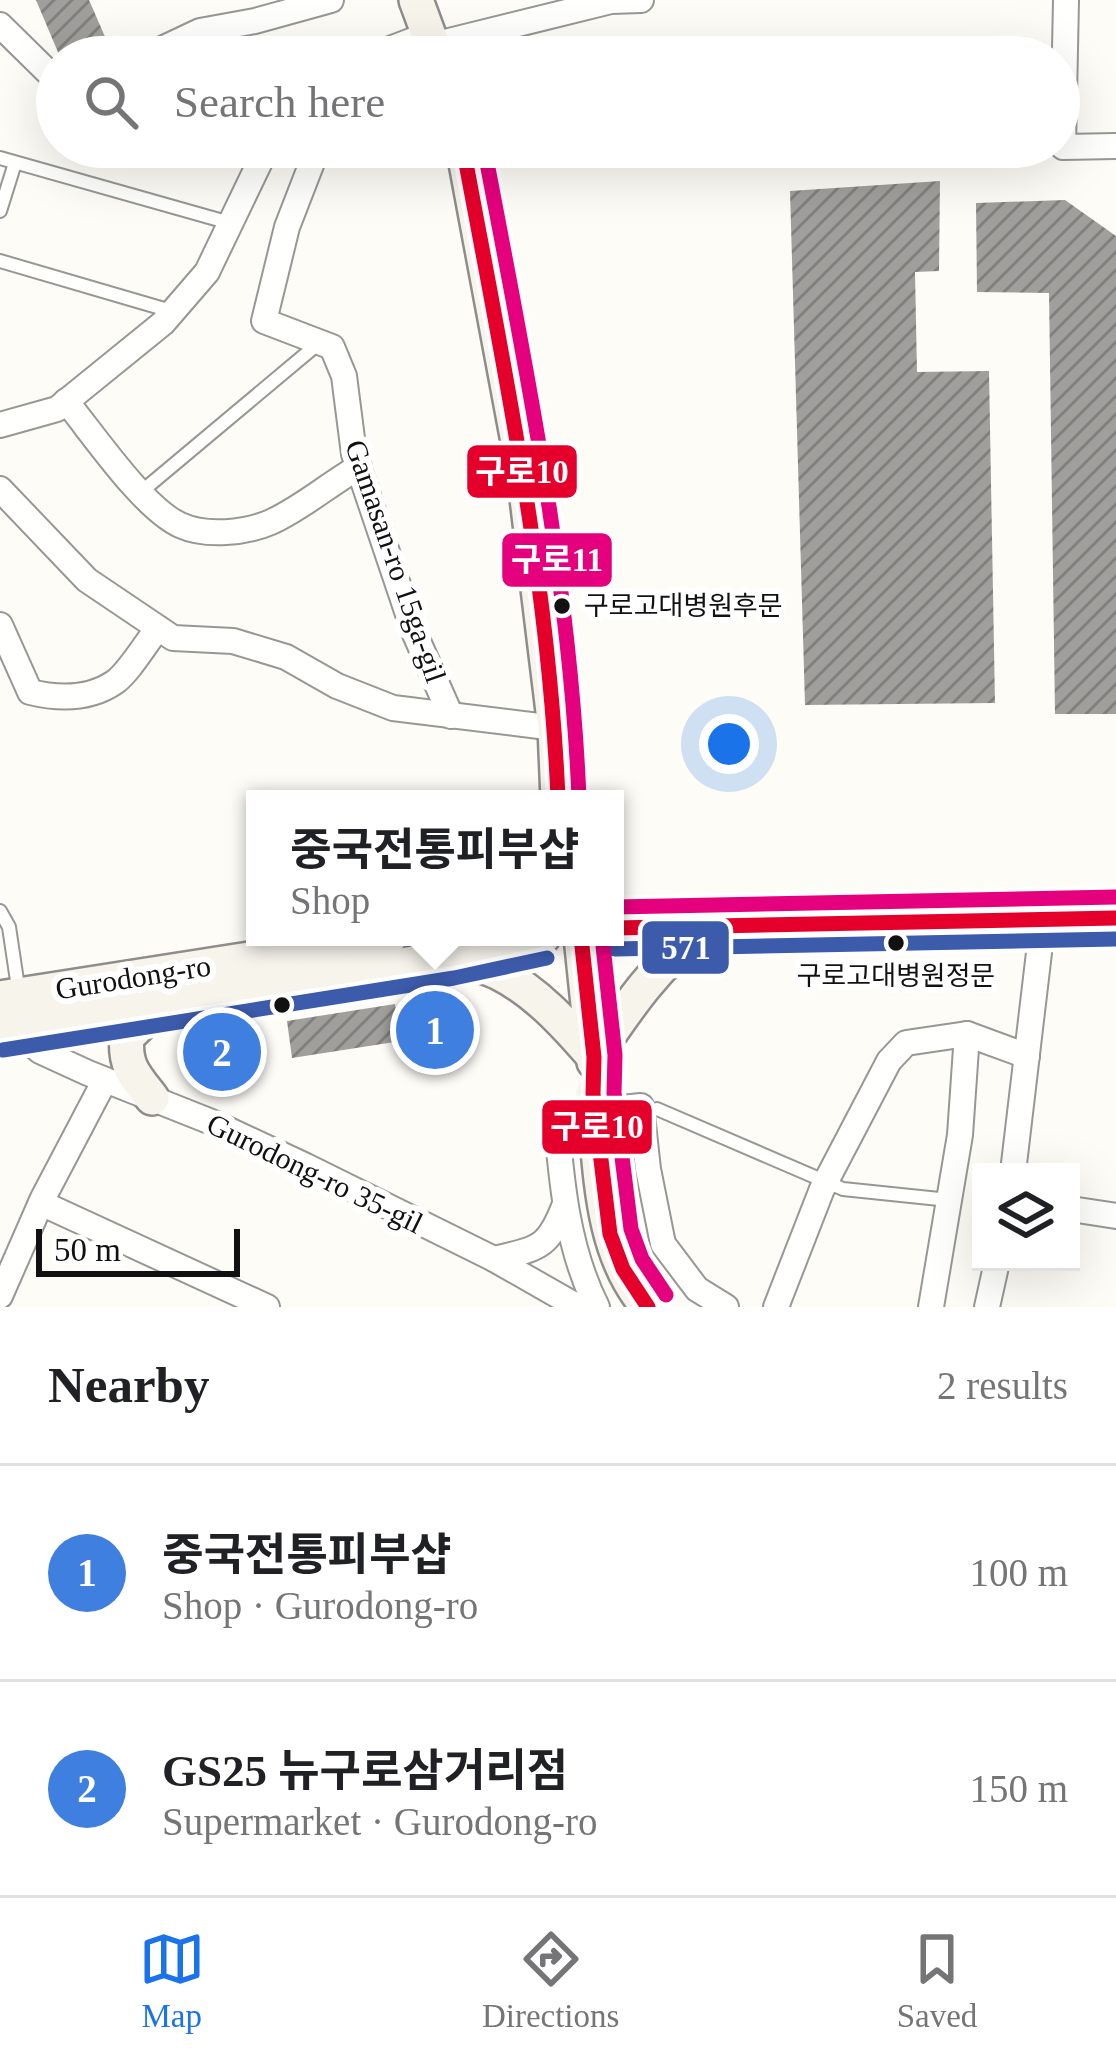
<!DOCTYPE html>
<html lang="en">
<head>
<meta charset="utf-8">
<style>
  body { margin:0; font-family:"Times New Roman","Noto Sans KR",serif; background:#f6f6f6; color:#202124 }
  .controls { position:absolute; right:36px; bottom:36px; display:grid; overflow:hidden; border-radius:0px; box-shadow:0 12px 48px #0002 }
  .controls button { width:108px; height:108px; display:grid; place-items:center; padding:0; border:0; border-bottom:3px solid #e0e0e0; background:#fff; color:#202124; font:60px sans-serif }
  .scale { position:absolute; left:36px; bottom:30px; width:204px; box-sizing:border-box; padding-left:12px; border:6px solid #111; border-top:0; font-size:33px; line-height:42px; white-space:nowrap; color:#111; -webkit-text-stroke:9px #fff; paint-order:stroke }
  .you { position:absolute; left:729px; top:744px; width:42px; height:42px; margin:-30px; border:9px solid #fff; border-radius:50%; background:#1a73e8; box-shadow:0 0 0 18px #1a73e833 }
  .badge { display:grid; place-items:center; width:78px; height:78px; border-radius:50%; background:#1a73e8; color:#fff; font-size:39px; font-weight:700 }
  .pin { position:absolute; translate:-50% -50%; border:6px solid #fff; box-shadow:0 3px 12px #0006 }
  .popup { position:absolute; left:246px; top:790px; width:378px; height:156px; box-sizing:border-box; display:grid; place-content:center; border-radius:0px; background:#fff; filter:drop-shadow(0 3px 9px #0005); font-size:39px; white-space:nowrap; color:#757577 }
  .popup b { font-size:45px; color:#202124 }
  .popup::after { content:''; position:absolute; left:50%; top:100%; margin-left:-24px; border:24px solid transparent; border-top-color:#fff }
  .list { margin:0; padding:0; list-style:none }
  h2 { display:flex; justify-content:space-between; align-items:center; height:156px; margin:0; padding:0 48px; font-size:51px }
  h2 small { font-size:39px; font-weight:400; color:#757577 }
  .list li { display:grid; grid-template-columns:78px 1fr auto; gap:36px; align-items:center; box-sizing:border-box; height:216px; padding:0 48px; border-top:3px solid #e0e0e0 }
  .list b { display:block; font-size:45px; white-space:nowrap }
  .list p { margin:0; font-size:39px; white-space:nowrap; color:#757577 }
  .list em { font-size:39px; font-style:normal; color:#757577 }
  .icon { flex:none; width:66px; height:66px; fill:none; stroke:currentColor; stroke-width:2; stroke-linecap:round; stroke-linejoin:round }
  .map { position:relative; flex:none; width:1116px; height:1307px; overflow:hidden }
  .search { position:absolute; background:#fff; box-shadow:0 12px 48px #0002; left:36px; right:36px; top:36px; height:132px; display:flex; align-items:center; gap:30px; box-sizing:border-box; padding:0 42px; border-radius:66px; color:#757577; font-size:45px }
  .sheet { height:588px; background:#fff }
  nav { display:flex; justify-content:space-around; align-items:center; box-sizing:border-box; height:168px; border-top:3px solid #e0e0e0; background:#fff; font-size:33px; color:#757577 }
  nav a { display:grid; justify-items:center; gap:6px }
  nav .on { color:#1a73e8 }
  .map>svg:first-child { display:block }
  .building { fill:url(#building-hatch) }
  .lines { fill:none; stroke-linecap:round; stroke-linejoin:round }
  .service-casing { stroke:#979795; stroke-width:16 }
  .minor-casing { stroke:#979795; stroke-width:28 }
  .secondary-casing { stroke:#8e8d8b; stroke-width:38 }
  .service { stroke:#fffffe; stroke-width:12 }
  .minor { stroke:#fffffe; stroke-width:24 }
  .secondary { stroke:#f6f4eb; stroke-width:33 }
  .secondary-bridge-casing { stroke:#8e8d8b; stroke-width:38; stroke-linecap:butt }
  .secondary-bridge { stroke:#f6f4eb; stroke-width:33 }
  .bus-1-casing { stroke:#fff; stroke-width:24 }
  .bus-2-casing { stroke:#fff; stroke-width:24 }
  .bus-3-casing { stroke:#fff; stroke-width:24 }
  .bus-1 { stroke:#e4002b; stroke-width:15 }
  .bus-2 { stroke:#3d5bab; stroke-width:15 }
  .bus-3 { stroke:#e5007d; stroke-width:15 }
  .bus-dot { fill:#111; stroke:#fff; stroke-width:4.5 }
  .labels { text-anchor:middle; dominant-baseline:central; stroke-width:12; stroke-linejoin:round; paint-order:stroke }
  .bus-label { font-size:27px; fill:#111; stroke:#fff; text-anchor:start }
  .street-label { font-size:30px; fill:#111; stroke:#fff }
  .line-badge { stroke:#fff; stroke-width:4.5 }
  .badge-label { font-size:33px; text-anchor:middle; font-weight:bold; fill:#fff }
</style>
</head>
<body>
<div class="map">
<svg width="1116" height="1307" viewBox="0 0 1116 1307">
  <defs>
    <pattern id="building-hatch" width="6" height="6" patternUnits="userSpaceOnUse" patternTransform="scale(3)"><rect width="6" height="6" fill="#a19f9c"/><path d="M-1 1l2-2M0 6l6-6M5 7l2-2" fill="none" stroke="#82807e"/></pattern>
  </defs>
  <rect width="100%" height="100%" fill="#fdfcf7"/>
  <g class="building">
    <path d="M 36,0 L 89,0 L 106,39 L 60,57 Z"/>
    <path d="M 940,181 L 939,271 L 915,272 L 917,372 L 989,371 L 995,703 L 805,705 L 790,191 Z"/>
    <path d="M 1065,200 L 1116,236 L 1116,714 L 1055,714 L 1049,293 L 977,292 L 976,203 Z"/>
    <path d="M 395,1004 L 401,1041 L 292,1058 L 287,1021 Z"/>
  </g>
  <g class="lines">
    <defs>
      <g id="service">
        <path d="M 0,158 L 230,223"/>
        <path d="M 0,211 L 15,163"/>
        <path d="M 0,261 L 171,311"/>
        <path d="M 141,492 L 319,343"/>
        <path d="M 0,911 L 9,927 L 19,994"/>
        <path d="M 657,1109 L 843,1189 L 949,1200"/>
      </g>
      <g id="minor">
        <path d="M 1066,0 L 1063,147 L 1116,146"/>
        <path d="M 0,25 L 57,81"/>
        <path d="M 433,45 L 611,1 L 641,0"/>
        <path d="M 145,57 L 200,31 L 255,21 L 331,0"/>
        <path d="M 369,57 L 429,34"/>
        <path d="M 318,147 L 287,227 L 264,321 L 332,347 L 344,376 L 354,454 L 414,632 L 451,716"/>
        <path d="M 66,401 C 93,434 143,508 180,525 C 206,537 246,533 271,522 C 302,508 329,484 359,467"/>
        <path d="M 0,425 L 57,409 L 163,323 L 207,272 L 267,147"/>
        <path d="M 0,489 L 87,580 L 173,638 L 233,641 L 286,657 L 337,686 L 393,708 L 555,728"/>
        <path d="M 0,625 L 30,692 C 59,699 89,700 115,682 C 129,672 146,643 158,628"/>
        <path d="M 10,1017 L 12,1028 L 40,1051 L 88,1073 L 214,1123 L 306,1166 L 494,1259 L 578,1307"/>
        <path d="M 1013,1172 L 1043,919"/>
        <path d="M 41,1203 L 267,1307"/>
        <path d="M 1071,1209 L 1116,1216"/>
        <path d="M 494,1259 C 539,1248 548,1249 565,1204"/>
        <path d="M 0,1296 L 43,1198 L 105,1080"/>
        <path d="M 597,1307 C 567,1248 561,1179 556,1115 L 641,1106 L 648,1169 L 663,1244 L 697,1289 L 726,1307"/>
        <path d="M 776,1307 L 822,1189 L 889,1061 L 906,1043 L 967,1034 L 1027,1056"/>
        <path d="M 931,1307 L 960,1135 L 967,1034"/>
        <path d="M 987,1307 L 997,1262"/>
      </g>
      <g id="secondary">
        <path d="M 416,0 L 437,57"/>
        <path d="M 463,147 L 524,474 L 555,728 L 558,799"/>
        <path d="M 615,928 L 1116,918"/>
        <path d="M 581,937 L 594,1062"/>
        <path d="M 453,958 C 468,962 485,966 499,973 C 537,992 567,1026 594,1057 C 631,1002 655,967 707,924"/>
        <path d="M 0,998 L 390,937"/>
        <path d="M 0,1029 L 451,957 L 543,937"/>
        <path d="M 152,1098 C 135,1076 124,1066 127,1037 L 162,1003"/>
      </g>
    </defs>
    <use href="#service" class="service-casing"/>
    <use href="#minor" class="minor-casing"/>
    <use href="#secondary" class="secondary-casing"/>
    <use href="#service" class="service"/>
    <use href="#minor" class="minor"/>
    <use href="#secondary" class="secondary"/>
    <defs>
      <path id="secondary-bridge" d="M 593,1094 C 601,1165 598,1250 648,1307"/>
    </defs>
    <use href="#secondary-bridge" class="secondary-bridge-casing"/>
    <use href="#secondary-bridge" class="secondary-bridge"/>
    <defs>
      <g id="bus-1">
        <path d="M 463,147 C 503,363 549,579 558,799"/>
        <path d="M 615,928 L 1116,918"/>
        <path d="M 581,937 L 594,1057 L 593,1094 L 610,1234 L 623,1269 L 648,1307"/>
      </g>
      <g id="bus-2">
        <path d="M 615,949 L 1116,939"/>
        <path d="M 3,1050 L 454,978 L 547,958"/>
      </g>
      <g id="bus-3">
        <path d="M 484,147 C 525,363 570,579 579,798"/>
        <path d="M 615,907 L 1116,897"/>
        <path d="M 602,937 L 615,1055 L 614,1093 L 631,1229 L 642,1259 L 666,1295"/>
      </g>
    </defs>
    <use href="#bus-1" class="bus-1-casing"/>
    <use href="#bus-2" class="bus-2-casing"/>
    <use href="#bus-3" class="bus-3-casing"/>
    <use href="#bus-1" class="bus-1"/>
    <use href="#bus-2" class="bus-2"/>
    <use href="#bus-3" class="bus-3"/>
  </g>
  <g class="bus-dot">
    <circle cx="562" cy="606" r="10"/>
    <circle cx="896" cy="943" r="10"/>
    <circle cx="282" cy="1005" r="10"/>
  </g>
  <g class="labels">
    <g class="bus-label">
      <text x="584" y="606">구로고대병원후문</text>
      <text x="896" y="976" text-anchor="middle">구로고대병원정문</text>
    </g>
    <g class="street-label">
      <text transform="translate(396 561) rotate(71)">Gamasan-ro 15ga-gil</text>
      <text transform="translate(133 977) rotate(-9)">Gurodong-ro</text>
      <text transform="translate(315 1173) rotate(26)">Gurodong-ro 35-gil</text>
    </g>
  </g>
  <g class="line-badge">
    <rect x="465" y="443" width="114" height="57" rx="12" fill="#e4002b"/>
    <rect x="500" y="531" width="114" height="58" rx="12" fill="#e5007d"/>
    <rect x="640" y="919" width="91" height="57" rx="12" fill="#3d5bab"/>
    <rect x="540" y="1098" width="114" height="58" rx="12" fill="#e4002b"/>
  </g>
  <g class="badge-label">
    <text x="522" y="483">구로10</text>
    <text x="557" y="571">구로11</text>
    <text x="686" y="959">571</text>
    <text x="597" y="1138">구로10</text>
  </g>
</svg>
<div class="controls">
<button><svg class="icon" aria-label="layers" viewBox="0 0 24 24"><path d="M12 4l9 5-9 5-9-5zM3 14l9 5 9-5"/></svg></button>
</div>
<div class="scale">50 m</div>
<div class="you"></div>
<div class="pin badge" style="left:435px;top:1030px;background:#3f7fe0">1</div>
<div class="popup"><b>중국전통피부샵</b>Shop</div>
<div class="pin badge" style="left:222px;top:1052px;background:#3f7fe0">2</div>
<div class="search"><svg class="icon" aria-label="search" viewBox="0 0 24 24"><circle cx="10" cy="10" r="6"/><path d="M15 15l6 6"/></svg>Search here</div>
</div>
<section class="sheet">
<h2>Nearby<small>2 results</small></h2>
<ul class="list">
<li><span class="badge" style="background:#3f7fe0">1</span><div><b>중국전통피부샵</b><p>Shop · Gurodong-ro</p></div><em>100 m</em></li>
<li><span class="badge" style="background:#3f7fe0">2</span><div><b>GS25 뉴구로삼거리점</b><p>Supermarket · Gurodong-ro</p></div><em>150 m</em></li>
</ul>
</section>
<nav>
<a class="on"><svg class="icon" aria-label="map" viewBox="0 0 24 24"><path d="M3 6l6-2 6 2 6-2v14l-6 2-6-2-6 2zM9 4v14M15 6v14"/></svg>Map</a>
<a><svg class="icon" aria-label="directions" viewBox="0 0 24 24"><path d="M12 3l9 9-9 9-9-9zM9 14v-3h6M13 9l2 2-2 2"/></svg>Directions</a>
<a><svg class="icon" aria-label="saved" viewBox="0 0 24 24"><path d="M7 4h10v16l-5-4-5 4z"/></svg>Saved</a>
</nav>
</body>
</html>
